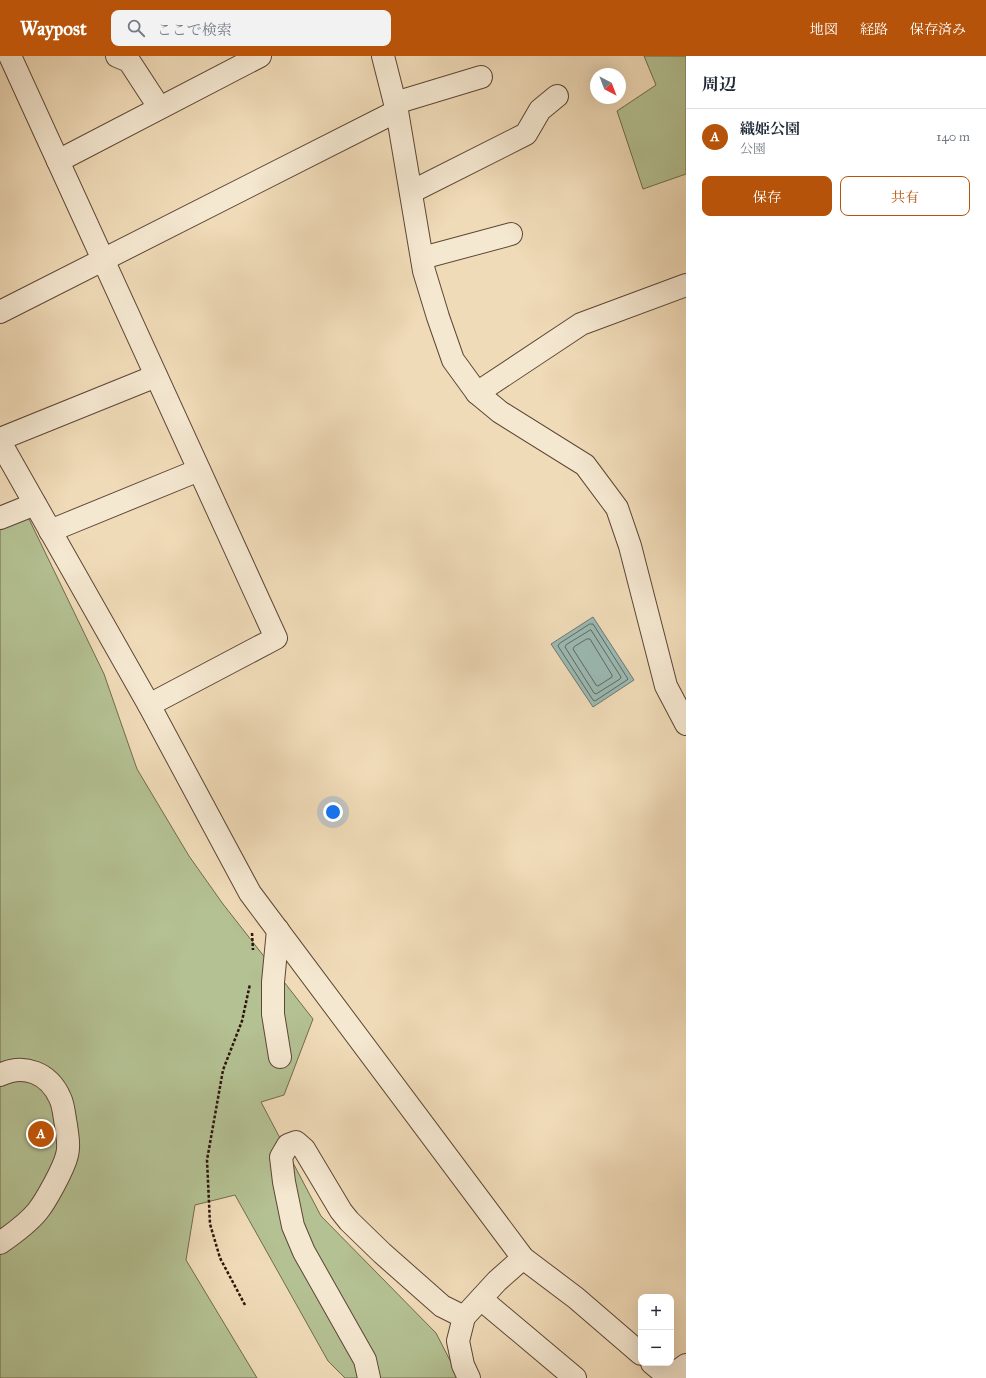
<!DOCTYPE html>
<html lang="ja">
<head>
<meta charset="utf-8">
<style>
  body { margin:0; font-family:"IM FELL Great Primer","Noto Serif JP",serif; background:#f2f2f3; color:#1f2937 }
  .controls { position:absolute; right:12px; bottom:12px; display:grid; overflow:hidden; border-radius:8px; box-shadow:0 4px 16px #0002 }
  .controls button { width:36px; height:36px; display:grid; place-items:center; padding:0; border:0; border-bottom:1px solid #e0e1e3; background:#fff; color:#1f2937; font:20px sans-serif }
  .compass { position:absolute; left:590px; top:12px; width:36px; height:36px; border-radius:50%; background:#fff; box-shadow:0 4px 16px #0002; rotate:138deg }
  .you { position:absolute; left:333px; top:756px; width:14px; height:14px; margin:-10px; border:3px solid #fff; border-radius:50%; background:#1a73e8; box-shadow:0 0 0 6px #1a73e833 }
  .badge { display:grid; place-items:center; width:26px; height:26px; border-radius:50%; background:#b45309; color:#fff; font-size:13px; font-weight:700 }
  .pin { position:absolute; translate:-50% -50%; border:2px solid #fff; box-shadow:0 1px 4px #0006 }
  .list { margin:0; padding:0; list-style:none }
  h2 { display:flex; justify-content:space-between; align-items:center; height:52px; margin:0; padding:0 16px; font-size:17px }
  h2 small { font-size:13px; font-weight:400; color:#747a83 }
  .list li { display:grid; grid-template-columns:26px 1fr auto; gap:12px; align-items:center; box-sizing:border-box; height:56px; padding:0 16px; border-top:1px solid #e0e1e3 }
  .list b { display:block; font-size:15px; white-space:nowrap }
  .list p { margin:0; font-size:13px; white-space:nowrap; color:#747a83 }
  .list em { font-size:13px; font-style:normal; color:#747a83 }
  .actions { display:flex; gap:8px; padding:12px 16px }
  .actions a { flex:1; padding:9px 0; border:1px solid #b45309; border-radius:8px; text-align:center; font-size:14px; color:#b45309 }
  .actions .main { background:#b45309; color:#fff }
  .icon { flex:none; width:22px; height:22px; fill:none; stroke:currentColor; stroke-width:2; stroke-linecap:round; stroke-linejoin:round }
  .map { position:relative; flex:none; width:686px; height:1322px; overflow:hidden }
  header { display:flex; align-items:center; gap:24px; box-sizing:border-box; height:56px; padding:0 20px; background:#b45309; color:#fff }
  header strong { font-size:19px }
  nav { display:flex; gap:22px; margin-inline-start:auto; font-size:14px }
  .search { width:280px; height:36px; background:#f2f2f3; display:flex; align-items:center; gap:10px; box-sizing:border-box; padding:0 14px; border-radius:8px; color:#747a83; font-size:15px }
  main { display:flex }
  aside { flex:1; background:#fff }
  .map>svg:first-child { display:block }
  .green { fill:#b4c193; stroke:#716a4f }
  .water { fill:#9bbab4; stroke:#6f7870 }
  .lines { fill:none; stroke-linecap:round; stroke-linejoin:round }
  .shore { stroke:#646760; stroke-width:1 }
  .minor-casing { stroke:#5e4636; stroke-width:24 }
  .path { stroke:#2e140b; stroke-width:2.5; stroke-dasharray:3 2; stroke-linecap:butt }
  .minor { stroke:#f5e8d1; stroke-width:22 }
</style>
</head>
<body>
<header>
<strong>Waypost</strong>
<div class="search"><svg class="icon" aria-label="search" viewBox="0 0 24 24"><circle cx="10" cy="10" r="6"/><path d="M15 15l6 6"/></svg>ここで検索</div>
<nav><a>地図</a><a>経路</a><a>保存済み</a></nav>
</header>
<main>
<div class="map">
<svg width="686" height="1322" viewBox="0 0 686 1322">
  <rect width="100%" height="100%" fill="#f0dbb8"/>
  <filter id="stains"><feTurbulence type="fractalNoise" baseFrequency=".005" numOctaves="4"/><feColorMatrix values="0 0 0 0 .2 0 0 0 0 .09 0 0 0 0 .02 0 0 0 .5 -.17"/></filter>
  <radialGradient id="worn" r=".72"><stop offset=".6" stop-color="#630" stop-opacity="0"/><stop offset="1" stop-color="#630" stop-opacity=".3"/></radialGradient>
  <g class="green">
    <path d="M 644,0 L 686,0 L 686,118 L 643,133 L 617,55 L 656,29 Z"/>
    <path d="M 28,461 L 104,618 L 137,713 L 189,800 L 223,848 L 313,963 L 284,1039 L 261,1046 L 321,1160 L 436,1277 L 459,1322 L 345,1322 L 328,1305 L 235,1139 L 195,1149 L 186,1204 L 257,1322 L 0,1322 L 0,472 Z"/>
  </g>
  <path class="water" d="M 593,561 L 634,624 L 593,651 L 551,588 Z"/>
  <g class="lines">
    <g class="shore">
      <path d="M 590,568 L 593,568 L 628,623 L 627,624 L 595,645 L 593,644 L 558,590 L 559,588 Z"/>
      <path d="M 591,574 L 621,621 L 620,623 L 596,638 L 594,637 L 565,591 L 566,589 Z"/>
      <path d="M 587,583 L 590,583 L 612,619 L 612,621 L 598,630 L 596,629 L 573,593 L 574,591 Z"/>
    </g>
    <defs>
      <g id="minor">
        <path d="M 10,0 L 276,582 L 149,649"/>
        <path d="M 117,0 L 129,5 L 159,51"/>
        <path d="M 383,0 L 397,55 L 424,215 L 438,261 L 453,304 L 477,337 L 500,356 L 585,409 L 617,452 L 630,490 L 666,630 L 686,668"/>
        <path d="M 395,47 L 481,21"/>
        <path d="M 58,105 L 260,0"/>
        <path d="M 411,136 L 526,78 L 540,54 L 557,40"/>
        <path d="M 422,202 L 511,178"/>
        <path d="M 0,256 L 397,55"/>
        <path d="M 477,337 L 581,268 L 686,229"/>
        <path d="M 0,383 L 156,320"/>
        <path d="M 0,386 L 149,649 L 250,837 L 523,1202 L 576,1242 L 641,1298"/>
        <path d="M 0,462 L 35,448"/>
        <path d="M 50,475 L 199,414"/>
        <path d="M 278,874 L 273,926 L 273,958 L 280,1001"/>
        <path d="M 0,1019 C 24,1007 49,1017 60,1042 C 64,1050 64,1060 66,1069 C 67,1079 70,1089 67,1099 C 64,1112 46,1145 37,1156 C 27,1168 13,1178 0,1187"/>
        <path d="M 481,1243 L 575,1322"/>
        <path d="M 652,1307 L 670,1322"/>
        <path d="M 669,1321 L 686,1309"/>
        <path d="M 369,1322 L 365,1304 L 304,1196 L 293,1170 L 284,1126 L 281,1101 L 288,1089 L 296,1086 L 304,1093 L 341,1155 L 349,1165 L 382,1197 L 442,1250 L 464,1261"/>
        <path d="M 469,1322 L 463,1309 L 458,1285 L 464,1261 L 497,1225 L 523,1202"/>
      </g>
    </defs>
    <use href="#minor" class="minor-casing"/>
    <g class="path">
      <path d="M 252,877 L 253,894"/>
      <path d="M 245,1249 L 220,1202 L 210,1168 L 207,1104 L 223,1014 L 242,965 L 250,928"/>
    </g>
    <use href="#minor" class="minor"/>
  </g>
  <rect width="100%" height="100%" filter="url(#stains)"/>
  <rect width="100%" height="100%" fill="url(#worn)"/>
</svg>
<div class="controls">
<button>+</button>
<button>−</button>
</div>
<svg class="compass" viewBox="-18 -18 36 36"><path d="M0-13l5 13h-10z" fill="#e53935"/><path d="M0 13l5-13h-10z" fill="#747a83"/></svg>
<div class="you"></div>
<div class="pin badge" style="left:41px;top:1078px">A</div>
</div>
<aside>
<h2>周辺<small></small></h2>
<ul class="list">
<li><span class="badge">A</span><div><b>織姫公園</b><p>公園</p></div><em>140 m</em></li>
</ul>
<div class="actions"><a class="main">保存</a><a>共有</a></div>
</aside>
</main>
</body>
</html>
